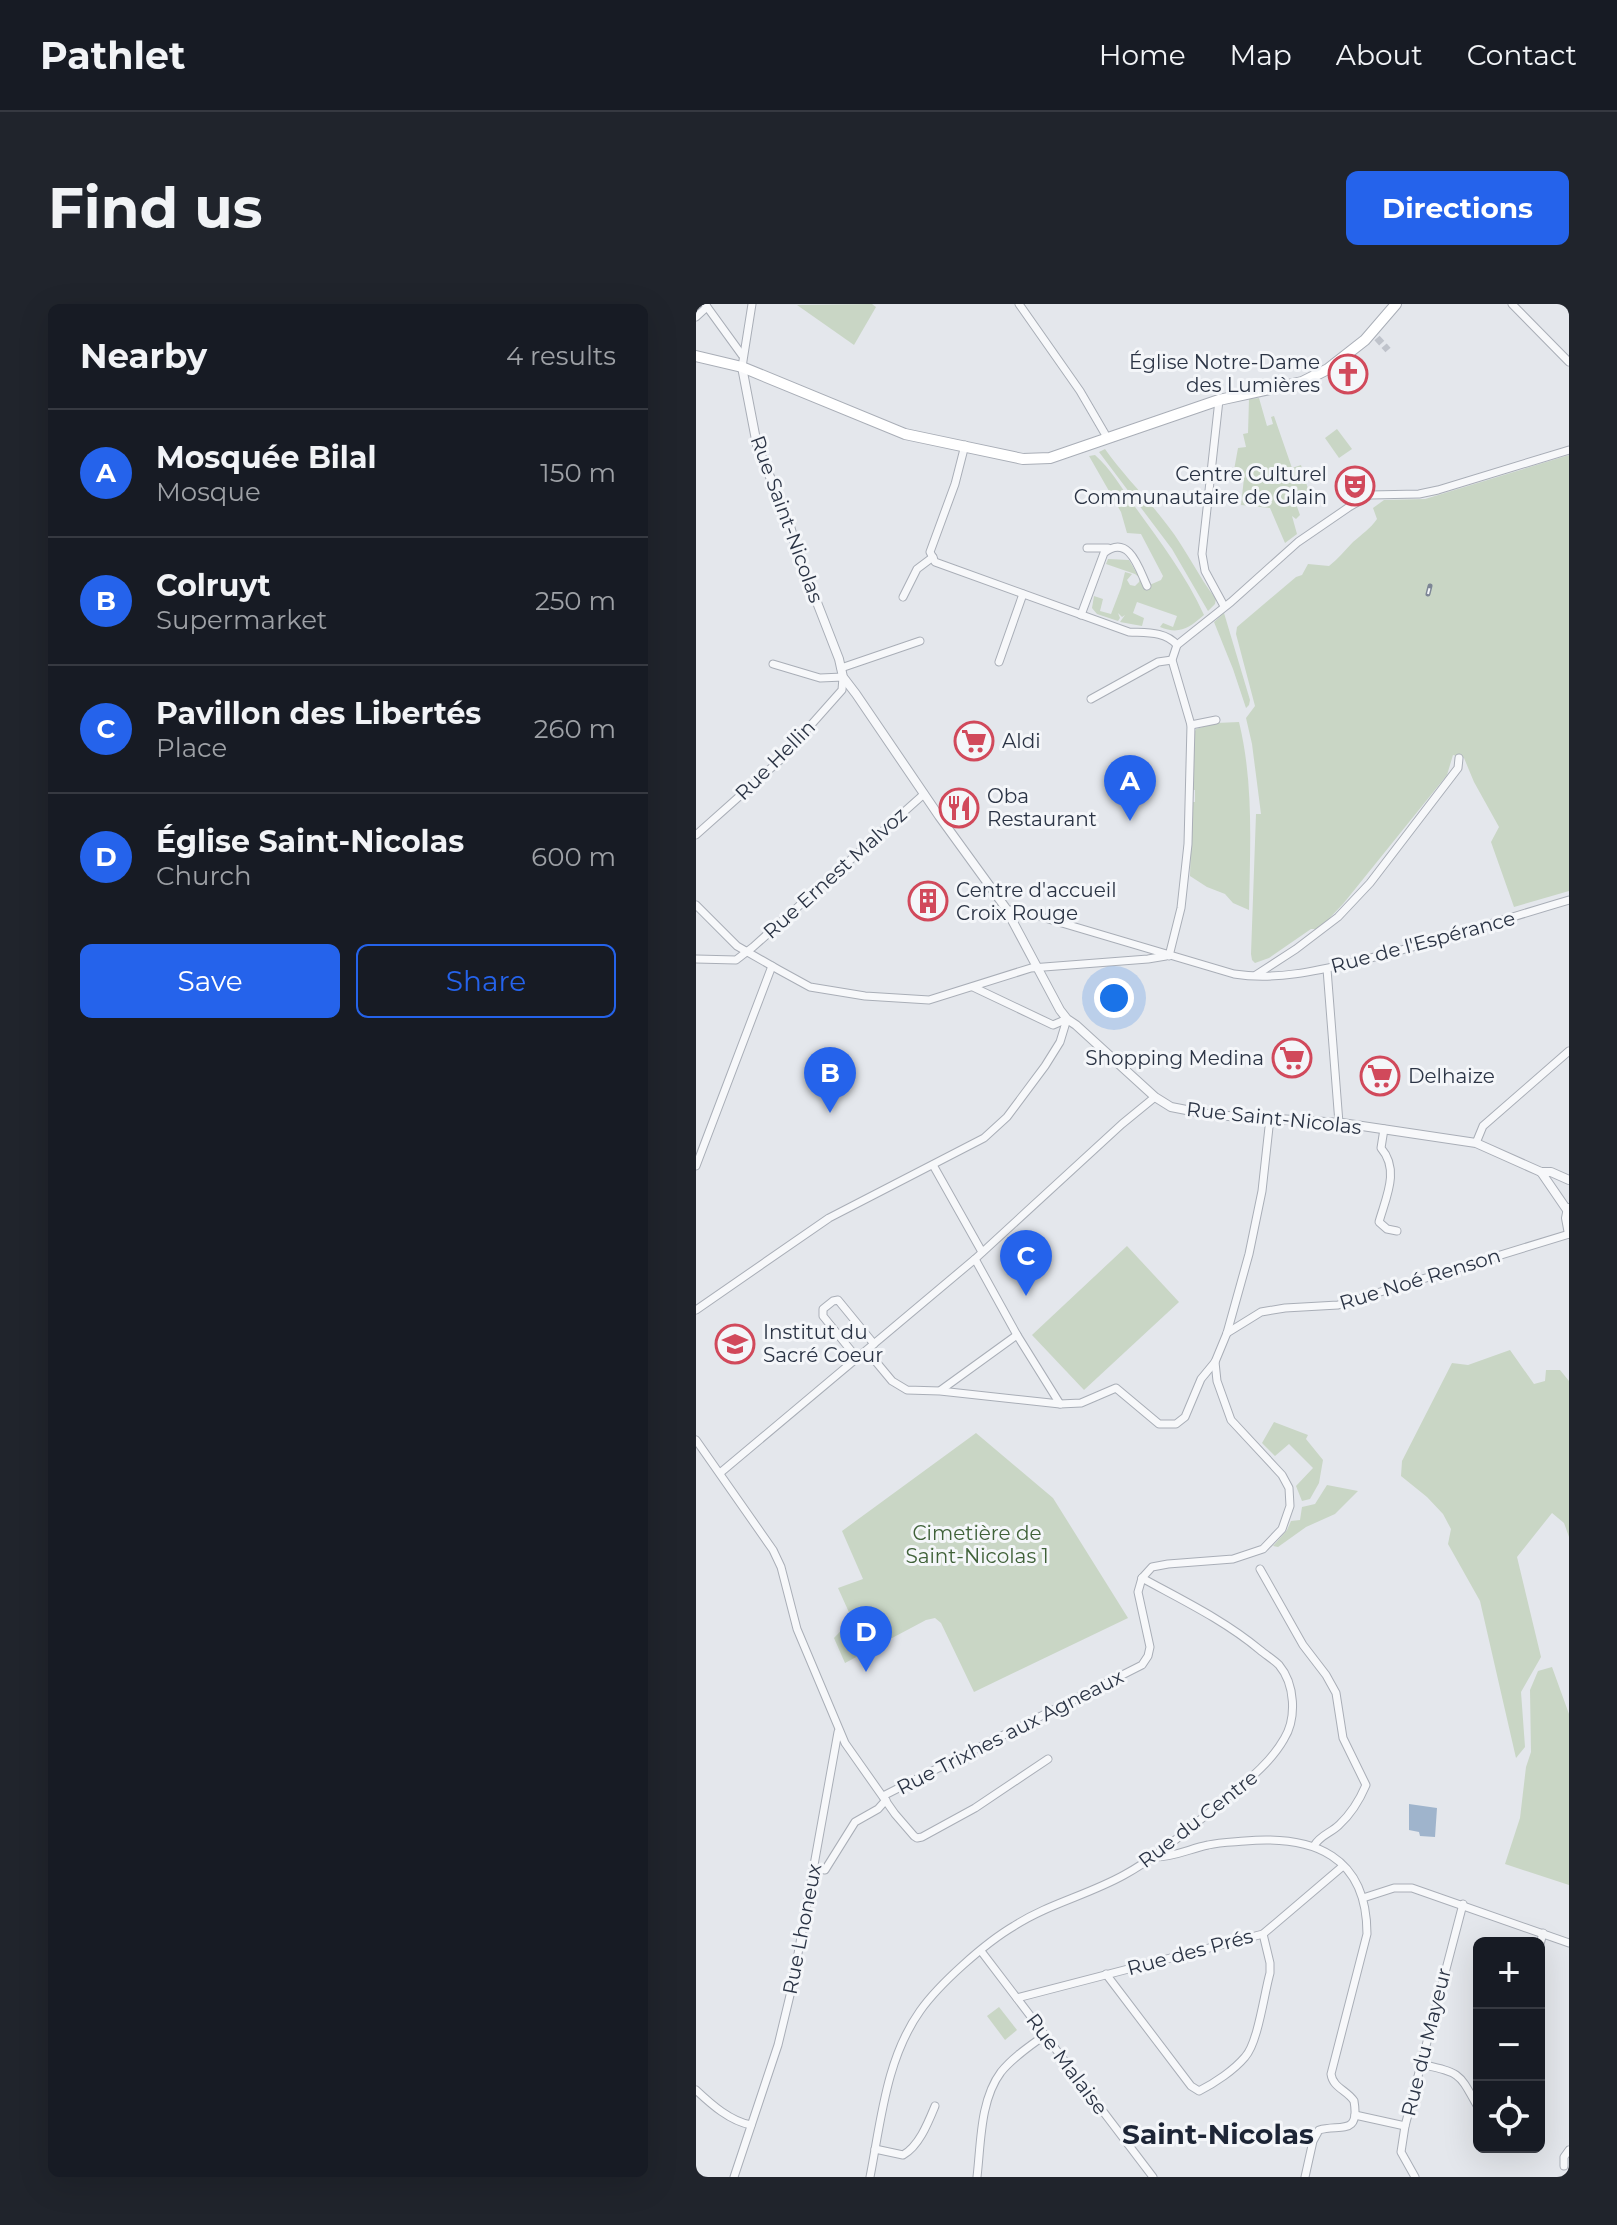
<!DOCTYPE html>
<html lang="en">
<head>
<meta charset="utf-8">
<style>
  body { margin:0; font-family:Montserrat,sans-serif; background:#20242c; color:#f1f3f6 }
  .controls { position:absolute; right:24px; bottom:24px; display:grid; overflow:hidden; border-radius:12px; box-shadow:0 8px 32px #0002 }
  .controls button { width:72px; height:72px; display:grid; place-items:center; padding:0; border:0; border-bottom:2px solid #363941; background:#171b24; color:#f1f3f6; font:40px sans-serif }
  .you { position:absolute; left:418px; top:694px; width:28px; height:28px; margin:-20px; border:6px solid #fff; border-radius:50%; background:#1a73e8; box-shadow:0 0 0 12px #1a73e833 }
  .badge { display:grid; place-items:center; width:52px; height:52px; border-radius:50%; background:#2563eb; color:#fff; font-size:26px; font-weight:700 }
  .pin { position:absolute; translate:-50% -66px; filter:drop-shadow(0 2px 4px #0008) }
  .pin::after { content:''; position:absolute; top:42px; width:28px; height:24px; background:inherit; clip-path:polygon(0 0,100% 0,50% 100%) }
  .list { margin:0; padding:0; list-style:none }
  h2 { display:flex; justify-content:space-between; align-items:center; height:104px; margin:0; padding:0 32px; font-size:34px }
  h2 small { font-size:26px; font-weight:400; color:#9ea1a6 }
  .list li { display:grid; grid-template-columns:52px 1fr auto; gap:24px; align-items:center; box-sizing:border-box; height:128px; padding:0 32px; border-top:2px solid #363941 }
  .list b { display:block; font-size:30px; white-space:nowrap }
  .list p { margin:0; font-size:26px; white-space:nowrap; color:#9ea1a6 }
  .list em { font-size:26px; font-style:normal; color:#9ea1a6 }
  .actions { display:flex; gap:16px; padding:24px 32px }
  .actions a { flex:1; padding:18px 0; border:2px solid #2563eb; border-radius:12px; text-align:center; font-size:28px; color:#2563eb }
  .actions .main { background:#2563eb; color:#fff }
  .icon { flex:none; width:44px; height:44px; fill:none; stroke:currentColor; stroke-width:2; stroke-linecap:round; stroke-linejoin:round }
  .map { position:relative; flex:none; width:873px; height:1873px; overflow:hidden; border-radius:12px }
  header { display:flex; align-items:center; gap:48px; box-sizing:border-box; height:112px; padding:0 40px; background:#171b24; border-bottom:2px solid #363941 }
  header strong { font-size:38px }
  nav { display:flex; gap:44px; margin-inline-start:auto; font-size:28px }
  .intro { display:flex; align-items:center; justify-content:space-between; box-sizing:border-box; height:192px; padding:0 48px }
  h1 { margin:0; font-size:56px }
  .button { padding:20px 36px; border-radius:12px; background:#2563eb; color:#fff; font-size:28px; font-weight:700 }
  main { display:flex; gap:48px; padding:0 48px }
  aside { flex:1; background:#171b24; border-radius:12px; box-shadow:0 8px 32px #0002 }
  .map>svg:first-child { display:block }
  .green { fill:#c9d6c5 }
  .water { fill:#9fb4cc }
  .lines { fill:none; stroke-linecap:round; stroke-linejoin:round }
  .minor-tunnel { stroke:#bfc3cb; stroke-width:7; stroke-dasharray:7 3.5; stroke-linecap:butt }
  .minor-casing { stroke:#a9aeb7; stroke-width:9 }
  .tertiary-casing { stroke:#a9aeb7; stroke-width:10 }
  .secondary-casing { stroke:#a9aeb7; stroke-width:12 }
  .minor { stroke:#f7f8fa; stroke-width:7 }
  .tertiary { stroke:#f7f8fa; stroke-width:8 }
  .secondary { stroke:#fff; stroke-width:10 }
  .rail-casing { stroke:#7d8696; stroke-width:5 }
  .rail { stroke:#f4f6f9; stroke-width:2; stroke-dasharray:6; stroke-linecap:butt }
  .labels { text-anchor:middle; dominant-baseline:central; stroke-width:6; stroke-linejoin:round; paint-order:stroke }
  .poi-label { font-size:20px; fill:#2b3445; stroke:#f4f6f9; text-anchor:start }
  .street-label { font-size:20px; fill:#2b3445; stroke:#f4f6f9 }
  .park-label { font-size:20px; fill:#3f6138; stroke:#f4f6f9 }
  .district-label { font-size:28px; font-weight:bold; fill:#1d2536; stroke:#f4f6f9 }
</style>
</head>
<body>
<header>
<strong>Pathlet</strong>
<nav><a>Home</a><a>Map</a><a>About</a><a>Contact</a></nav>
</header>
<div class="intro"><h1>Find us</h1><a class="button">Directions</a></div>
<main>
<aside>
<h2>Nearby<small>4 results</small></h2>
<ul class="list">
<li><span class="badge">A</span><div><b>Mosquée Bilal</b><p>Mosque</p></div><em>150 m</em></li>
<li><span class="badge">B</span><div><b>Colruyt</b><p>Supermarket</p></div><em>250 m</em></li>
<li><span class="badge">C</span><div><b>Pavillon des Libertés</b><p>Place</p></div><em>260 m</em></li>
<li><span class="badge">D</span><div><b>Église Saint-Nicolas</b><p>Church</p></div><em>600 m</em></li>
</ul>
<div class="actions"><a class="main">Save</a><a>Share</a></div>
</aside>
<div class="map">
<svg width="873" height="1873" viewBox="0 0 873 1873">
  <rect width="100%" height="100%" fill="#e4e7ec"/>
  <g class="green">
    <path d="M 176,0 L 180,3 L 158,41 L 101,1 Z"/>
    <path d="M 563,94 L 571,122 L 577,120 L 575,113 L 578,112 L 596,164 L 605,161 L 614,192 L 599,197 L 604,211 L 600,215 L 596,212 L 601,230 L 589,239 L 574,204 L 545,201 L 548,174 L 541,171 L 542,167 L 538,166 L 542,144 L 550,143 L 547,130 L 552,129 L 553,95 Z"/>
    <path d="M 641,125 L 656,145 L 643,154 L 629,134 Z"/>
    <path d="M 409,145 C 428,172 452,195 472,222 C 490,245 502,272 520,295 L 519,300 L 512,307 L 476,245 L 403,148 Z"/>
    <path d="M 399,151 C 414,164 425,183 437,200 C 462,235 490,271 508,311 C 493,324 483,331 464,323 L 467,319 L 477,323 L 481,312 L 441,298 L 437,309 L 448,314 L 446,322 L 424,318 L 429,311 L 426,313 L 422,309 L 424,314 L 422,317 L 401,310 L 396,304 L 398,292 L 407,295 L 404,307 L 415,310 L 425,284 L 429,268 L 436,270 L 431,276 L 434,281 L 439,282 L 443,278 L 444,274 L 439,270 L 410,260 L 412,255 L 433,256 L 449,283 L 465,276 L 467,272 L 445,230 L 431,229 L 425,208 L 393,152 Z"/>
    <path d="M 873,151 L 873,587 L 818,603 L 795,538 L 803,523 L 778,478 L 768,454 L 757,451 L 751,471 L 647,600 L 623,625 L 615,625 L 573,654 L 559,659 L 556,656 L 555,650 L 560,510 L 565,510 L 556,440 L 550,414 L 559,402 L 540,330 L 541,323 L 600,273 L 606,271 L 612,260 L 633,262 C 642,255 649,246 657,238 C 666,230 674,225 681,215 L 677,204 L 688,196 L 729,195 Z"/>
    <path d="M 528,309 L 554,396 L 553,401 L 550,404 L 537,365 L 518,318 Z"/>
    <path d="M 543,418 C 558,480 554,542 553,606 L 537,599 L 529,590 L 511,583 L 494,572 L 496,498 L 499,498 L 499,486 L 497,486 L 497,432 L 500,425 L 520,419 Z"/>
    <path d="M 431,942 L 483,998 L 388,1086 L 336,1031 Z"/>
    <path d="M 814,1046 L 838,1080 L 849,1077 L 850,1066 L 864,1066 L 873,1077 L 873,1233 L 868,1219 L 856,1209 L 821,1253 L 845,1353 L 825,1388 L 829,1443 L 820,1454 L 784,1297 L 752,1240 L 755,1225 L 747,1210 L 731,1193 L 705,1172 L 706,1157 L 756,1059 L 772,1061 Z"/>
    <path d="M 578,1118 L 612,1131 L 610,1135 L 627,1156 L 623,1179 L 614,1195 L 606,1197 L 600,1182 L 617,1164 L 593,1140 L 579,1152 L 566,1139 Z"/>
    <path d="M 280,1129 L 357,1194 L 432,1314 L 278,1388 L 245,1319 L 239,1314 L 230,1316 L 149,1359 L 138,1334 L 156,1315 L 142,1284 L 167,1275 L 146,1227 Z"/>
    <path d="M 631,1181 L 662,1187 L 639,1210 L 610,1223 L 582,1243 L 577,1242 L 591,1226 L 595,1217 L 604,1216 L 606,1203 L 619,1200 Z"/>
    <path d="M 856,1363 L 873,1410 L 873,1581 L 809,1560 L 824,1514 L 830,1463 L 835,1448 L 834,1386 L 842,1367 Z"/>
    <path d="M 303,1703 L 321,1726 L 309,1736 L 291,1712 Z"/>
  </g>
  <path class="water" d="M 713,1500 L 741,1504 L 739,1533 L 724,1532 L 723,1528 L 713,1526 Z"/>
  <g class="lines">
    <path class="minor-tunnel" d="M 681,34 L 692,46"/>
    <defs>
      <g id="minor">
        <path d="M 9,0 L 46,51"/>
        <path d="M 323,0 L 384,87 L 412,135"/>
        <path d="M 816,0 L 873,58"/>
        <path d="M 0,13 L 11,3"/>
        <path d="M 46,63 L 56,0"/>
        <path d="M 523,96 L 506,250 L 509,267 L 528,302"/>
        <path d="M 269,141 L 259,180 L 234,248 L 239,258 L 433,328 C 450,329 469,327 481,341"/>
        <path d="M 391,244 L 412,244"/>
        <path d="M 207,293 L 221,265 L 237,253"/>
        <path d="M 385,311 L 408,249 C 433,229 443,265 451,282"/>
        <path d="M 303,358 L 327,290"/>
        <path d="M 145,364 L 224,337"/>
        <path d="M 395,395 L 462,358 L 476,356"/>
        <path d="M 495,421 L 520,416"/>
        <path d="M 0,531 L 83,457 L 146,386 L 147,373 L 124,374 L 77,360"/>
        <path d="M 0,601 L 41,642 L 83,666 L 114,683 L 169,692 L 233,696 L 335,664 L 452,655 L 470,652"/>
        <path d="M 311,606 L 322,606 L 538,670 C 582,677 624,666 666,656 C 736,640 804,616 873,596"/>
        <path d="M 473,652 L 485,604 L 492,540 L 495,421 L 476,356 L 481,341 L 535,298 L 602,238 L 653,203 L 674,191 L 723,190 L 742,186 L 873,146"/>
        <path d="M 0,655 L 40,656 L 57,643 L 228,490"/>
        <path d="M 631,665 L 643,819"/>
        <path d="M 560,671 L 600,645 L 642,613 L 674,579 L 762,464 L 763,454"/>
        <path d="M 277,683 L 357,721 L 371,715"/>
        <path d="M 688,825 L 685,844 C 704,866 690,893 683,918 L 691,925 L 701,927"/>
        <path d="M 780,839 L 787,822 L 873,747"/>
        <path d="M 237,861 L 286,948"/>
        <path d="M 0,862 L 76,662"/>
        <path d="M 279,955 L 321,1031 L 364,1100 L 385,1099 L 420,1084 L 463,1120 L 480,1120 L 489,1113 L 505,1075 L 519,1058 L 531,1029 L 553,950 L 566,887 L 574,814"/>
        <path d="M 0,1006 L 133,914 L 288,834 L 311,813 L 349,762 L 364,738 L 371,715"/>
        <path d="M 531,1029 L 565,1008 L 589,1004 L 642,1001 L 873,930"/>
        <path d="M 171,1047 L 196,1077 L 211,1086 L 244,1087 L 364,1100"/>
        <path d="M 161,1054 L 127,1012 L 127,1005 L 137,997 L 142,996 L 178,1040"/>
        <path d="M 245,1086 L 321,1031"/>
        <path d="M 0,1136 L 77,1246 L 85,1263 L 101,1325 L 149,1439 L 199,1510 L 218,1532 L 221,1534 L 226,1533 L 279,1504 L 352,1455"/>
        <path d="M 24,1169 L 279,955 L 426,820 L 459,793"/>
        <path d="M 564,1265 L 607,1341 L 630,1371 L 640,1389 L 647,1434 L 670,1481 C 664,1495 655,1510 643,1521 C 635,1529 624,1531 618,1542"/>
        <path d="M 446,1274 L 456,1263 L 472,1260 L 537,1255 L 567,1245 L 586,1225 L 594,1202 L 593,1184 L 586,1171 L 535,1116 L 521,1077 L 519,1058"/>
        <path d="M 187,1492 L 446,1361 L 452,1352 L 454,1343 L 442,1288 L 446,1274"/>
        <path d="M 459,1553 C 479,1553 493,1545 512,1541 C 524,1538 537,1538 549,1537 C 618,1531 671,1552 671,1630 L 635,1770 C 637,1784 651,1786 658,1797 C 664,1832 644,1820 623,1826 L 617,1837 L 609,1873"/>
        <path d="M 118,1564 L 129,1566 L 159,1518 L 182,1505 L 190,1496"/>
        <path d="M 667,1594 L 698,1584 L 716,1584 L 873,1639"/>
        <path d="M 843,1644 L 847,1629"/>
        <path d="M 285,1647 L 457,1873"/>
        <path d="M 410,1670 L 495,1782 L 503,1787 C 519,1779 538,1766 549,1753 C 562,1739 568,1690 574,1669 L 574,1659 L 567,1630"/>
        <path d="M 321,1694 L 567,1630 L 647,1562"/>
        <path d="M 725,1760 C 767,1770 762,1768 783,1805"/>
        <path d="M 0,1786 C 16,1801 34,1817 55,1821"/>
        <path d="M 659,1811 L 709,1822"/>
        <path d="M 179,1845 L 207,1851 C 223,1842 232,1819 239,1802"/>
        <path d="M 868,1862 L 868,1853 L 873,1846"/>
        <path d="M 38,1873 L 82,1741 L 96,1683 L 142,1428"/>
        <path d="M 174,1873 C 185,1817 190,1755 224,1707 C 243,1680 289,1639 318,1622 C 352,1600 392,1591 428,1571 C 461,1553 490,1527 520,1503 C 544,1482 572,1463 588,1435 C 601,1414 599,1380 583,1361 C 578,1356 570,1351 564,1346 C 528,1316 486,1296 446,1274"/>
        <path d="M 281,1873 C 285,1839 284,1796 305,1768 C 317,1753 334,1742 349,1731"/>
        <path d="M 719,1873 L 705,1848 L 709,1822 L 767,1600"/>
      </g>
      <g id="tertiary">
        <path d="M 46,63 L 61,141 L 94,222 L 101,247 L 143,355 L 147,373 L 160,390 L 243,512 L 309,603 L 364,706 L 371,715 L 380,721 L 459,793 L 475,803 L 516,811 L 646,819 L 780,839 L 845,868 L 855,868 L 873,876"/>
        <path d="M 845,868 L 871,906"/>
        <path d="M 872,904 L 870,914 L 873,930"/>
      </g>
      <path id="secondary" d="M 0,52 L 46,63 L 209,130 L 327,155 L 354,154 L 523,96 L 606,78 L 632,65 L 669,36 L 700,0"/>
    </defs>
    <use href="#minor" class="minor-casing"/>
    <use href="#tertiary" class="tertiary-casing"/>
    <use href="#secondary" class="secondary-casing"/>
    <use href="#minor" class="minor"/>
    <use href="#tertiary" class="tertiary"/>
    <use href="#secondary" class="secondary"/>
    <defs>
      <path id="rail" d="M 732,290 L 734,282"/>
    </defs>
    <use href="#rail" class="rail-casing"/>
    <use href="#rail" class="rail"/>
  </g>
  <defs>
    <symbol id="church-ring" viewBox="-11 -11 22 22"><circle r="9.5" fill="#f4f6f9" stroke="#d1495b" stroke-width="1.5"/><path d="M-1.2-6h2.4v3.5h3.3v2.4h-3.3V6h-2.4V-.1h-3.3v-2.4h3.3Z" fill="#d1495b"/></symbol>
    <symbol id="theatre-ring" viewBox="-11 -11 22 22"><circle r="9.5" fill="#f4f6f9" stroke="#d1495b" stroke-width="1.5"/><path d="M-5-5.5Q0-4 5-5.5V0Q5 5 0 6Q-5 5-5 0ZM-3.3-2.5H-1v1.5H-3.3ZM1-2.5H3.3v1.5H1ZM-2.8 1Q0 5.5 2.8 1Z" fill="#d1495b"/></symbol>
    <symbol id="supermarket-ring" viewBox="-11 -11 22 22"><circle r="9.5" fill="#f4f6f9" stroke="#d1495b" stroke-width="1.5"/><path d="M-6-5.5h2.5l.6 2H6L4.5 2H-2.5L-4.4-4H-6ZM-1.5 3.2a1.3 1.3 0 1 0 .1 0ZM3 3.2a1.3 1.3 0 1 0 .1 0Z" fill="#d1495b"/></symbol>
    <symbol id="restaurant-ring" viewBox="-11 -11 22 22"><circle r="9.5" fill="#f4f6f9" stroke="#d1495b" stroke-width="1.5"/><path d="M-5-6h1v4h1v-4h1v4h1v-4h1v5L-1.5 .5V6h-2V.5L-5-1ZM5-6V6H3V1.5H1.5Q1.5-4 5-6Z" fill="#d1495b"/></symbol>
    <symbol id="building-ring" viewBox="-11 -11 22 22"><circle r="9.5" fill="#f4f6f9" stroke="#d1495b" stroke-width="1.5"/><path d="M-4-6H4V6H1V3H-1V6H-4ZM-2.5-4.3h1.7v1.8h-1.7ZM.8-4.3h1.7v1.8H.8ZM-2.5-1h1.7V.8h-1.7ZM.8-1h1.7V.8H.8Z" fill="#d1495b"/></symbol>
    <symbol id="school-ring" viewBox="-11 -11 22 22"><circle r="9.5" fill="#f4f6f9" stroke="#d1495b" stroke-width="1.5"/><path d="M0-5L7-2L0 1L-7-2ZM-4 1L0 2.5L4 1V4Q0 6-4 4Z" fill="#d1495b"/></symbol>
  </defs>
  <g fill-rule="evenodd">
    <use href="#church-ring" x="630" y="48" width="44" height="44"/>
    <use href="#theatre-ring" x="637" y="160" width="44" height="44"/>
    <use href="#supermarket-ring" x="256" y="415" width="44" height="44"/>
    <use href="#restaurant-ring" x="241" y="482" width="44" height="44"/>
    <use href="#building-ring" x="210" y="575" width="44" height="44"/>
    <use href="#supermarket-ring" x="574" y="732" width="44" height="44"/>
    <use href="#supermarket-ring" x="662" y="750" width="44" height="44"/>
    <use href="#school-ring" x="17" y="1018" width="44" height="44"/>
  </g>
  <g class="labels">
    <g class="poi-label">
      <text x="624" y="58" text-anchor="end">Église Notre-Dame<tspan x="624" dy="23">des Lumières</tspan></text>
      <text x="631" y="170" text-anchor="end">Centre Culturel<tspan x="631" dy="23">Communautaire de Glain</tspan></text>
      <text x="306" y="437">Aldi</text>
      <text x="291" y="492">Oba<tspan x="291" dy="23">Restaurant</tspan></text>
      <text x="260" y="586">Centre d'accueil<tspan x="260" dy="23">Croix Rouge</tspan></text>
      <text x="568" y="754" text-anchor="end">Shopping Medina</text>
      <text x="712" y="772">Delhaize</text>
      <text x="67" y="1028">Institut du<tspan x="67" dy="23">Sacré Coeur</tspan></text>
    </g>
    <g class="street-label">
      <text transform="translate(91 215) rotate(70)">Rue Saint-Nicolas</text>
      <text transform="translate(79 456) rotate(-45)">Rue Hellin</text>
      <text transform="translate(139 569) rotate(-42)">Rue Ernest Malvoz</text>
      <text transform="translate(727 638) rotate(-15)">Rue de l'Espérance</text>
      <text transform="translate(578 814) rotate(6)">Rue Saint-Nicolas</text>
      <text transform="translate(724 975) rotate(-17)">Rue Noé Renson</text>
      <text transform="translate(314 1428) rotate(-27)">Rue Trixhes aux Agneaux</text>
      <text transform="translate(502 1515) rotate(-38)">Rue du Centre</text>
      <text transform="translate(106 1625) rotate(-79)">Rue Lhoneux</text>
      <text transform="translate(494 1648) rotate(-15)">Rue des Prés</text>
      <text transform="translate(730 1738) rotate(-76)">Rue du Mayeur</text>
      <text transform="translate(371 1760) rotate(53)">Rue Malaise</text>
    </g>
    <g class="park-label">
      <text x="281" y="1229">Cimetière de<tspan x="281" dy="23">Saint-Nicolas 1</tspan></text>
    </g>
    <g class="district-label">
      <text x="522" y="1830">Saint-Nicolas</text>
    </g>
  </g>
</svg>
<div class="controls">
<button>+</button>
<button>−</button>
<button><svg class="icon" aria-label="locate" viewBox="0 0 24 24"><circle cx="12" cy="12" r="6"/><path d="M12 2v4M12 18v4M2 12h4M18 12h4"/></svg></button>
</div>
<div class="you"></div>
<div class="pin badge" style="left:434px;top:517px">A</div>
<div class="pin badge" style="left:134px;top:809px">B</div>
<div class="pin badge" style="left:330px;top:992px">C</div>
<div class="pin badge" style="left:170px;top:1368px">D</div>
</div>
</main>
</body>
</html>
